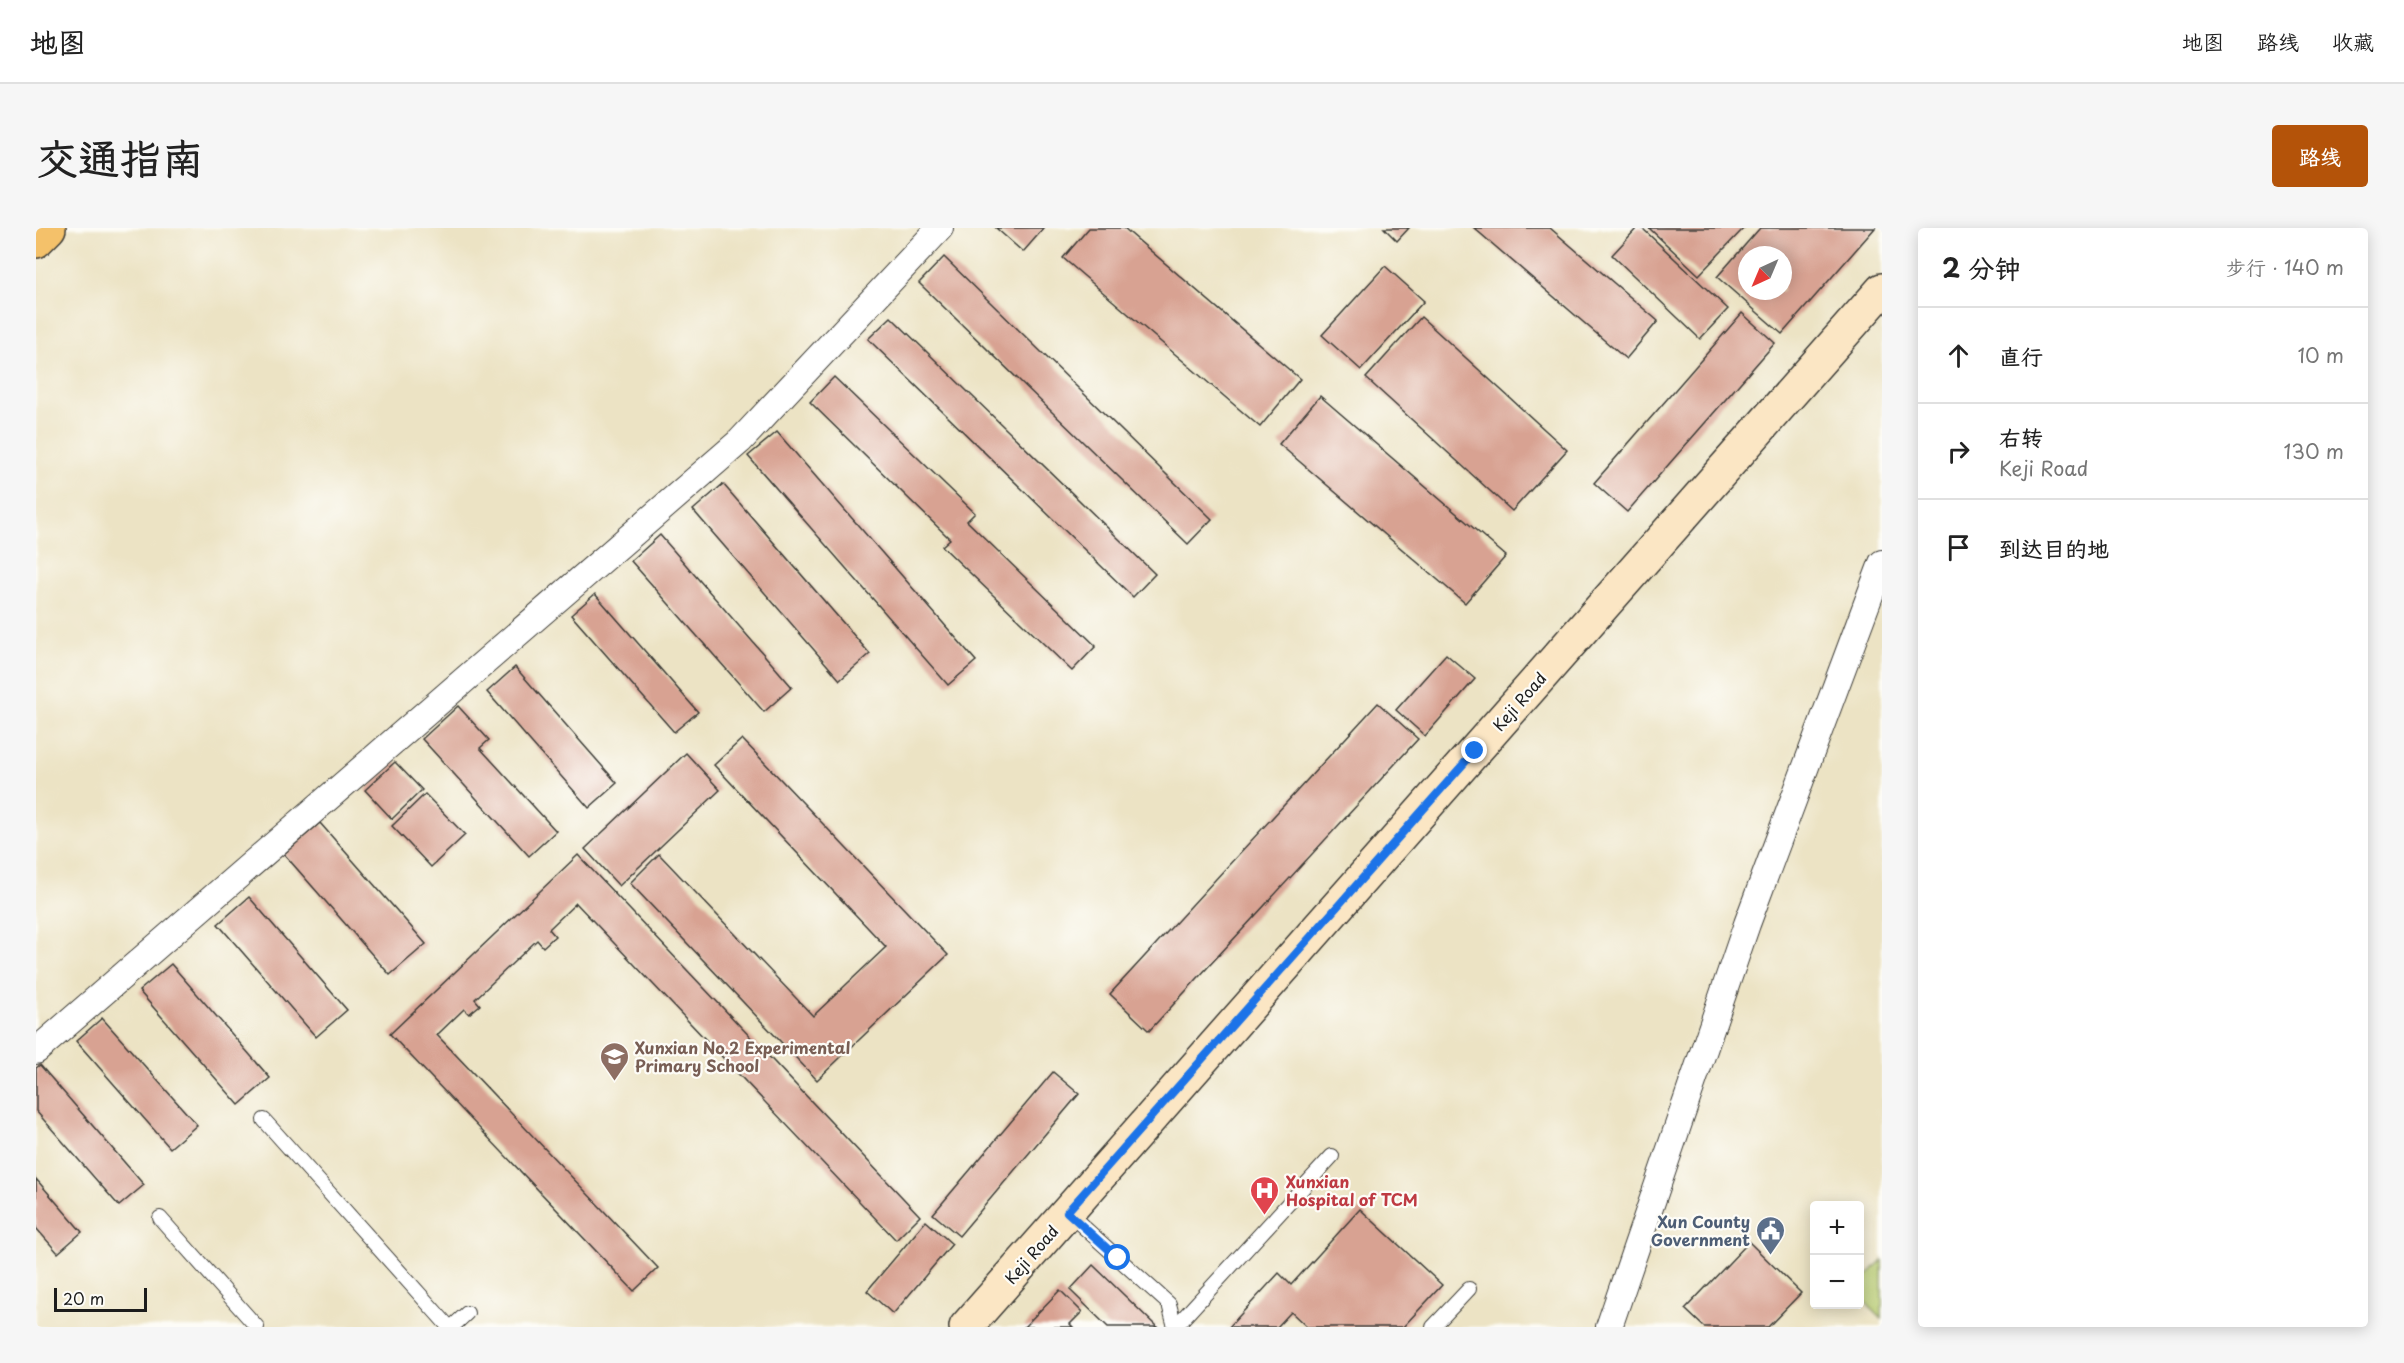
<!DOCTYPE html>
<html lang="zh">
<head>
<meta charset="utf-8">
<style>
  body { margin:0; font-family:"Playpen Sans","LXGW WenKai TC",sans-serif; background:#f6f6f6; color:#222 }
  .controls { position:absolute; right:18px; bottom:18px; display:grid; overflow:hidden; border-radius:6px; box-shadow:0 3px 15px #0003 }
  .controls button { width:54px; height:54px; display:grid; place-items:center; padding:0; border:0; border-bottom:2px solid #e0e0e0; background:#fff; color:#222; font:30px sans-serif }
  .compass { position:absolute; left:1702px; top:18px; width:54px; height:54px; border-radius:50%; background:#fff; box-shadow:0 3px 15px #0003; rotate:224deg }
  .scale { position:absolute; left:18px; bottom:15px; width:93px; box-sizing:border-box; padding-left:6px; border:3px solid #1c1c1c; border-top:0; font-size:16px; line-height:21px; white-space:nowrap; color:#1c1c1c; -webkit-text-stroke:4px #fdfcf7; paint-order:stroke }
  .stop { position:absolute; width:18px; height:18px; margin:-14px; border:4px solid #1a73e8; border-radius:50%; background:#fff }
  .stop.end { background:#1a73e8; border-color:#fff; box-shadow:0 2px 6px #0008 }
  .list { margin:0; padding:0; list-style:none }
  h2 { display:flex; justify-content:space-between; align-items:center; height:78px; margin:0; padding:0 24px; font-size:26px }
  h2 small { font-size:20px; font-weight:400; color:#767676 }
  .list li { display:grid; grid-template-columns:39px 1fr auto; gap:18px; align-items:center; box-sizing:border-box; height:96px; padding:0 24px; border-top:2px solid #e0e0e0 }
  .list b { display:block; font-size:22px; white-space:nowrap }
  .list p { margin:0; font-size:20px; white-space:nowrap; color:#767676 }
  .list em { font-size:20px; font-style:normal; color:#767676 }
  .icon { flex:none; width:33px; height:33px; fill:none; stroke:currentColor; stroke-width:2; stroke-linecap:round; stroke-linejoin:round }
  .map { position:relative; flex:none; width:1846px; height:1099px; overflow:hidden; border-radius:6px }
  header { display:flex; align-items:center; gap:36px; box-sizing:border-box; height:84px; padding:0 30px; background:#fff; border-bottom:2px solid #e0e0e0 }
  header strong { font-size:28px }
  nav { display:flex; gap:33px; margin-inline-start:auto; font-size:21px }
  .intro { display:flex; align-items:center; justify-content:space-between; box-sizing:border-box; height:144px; padding:0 36px }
  h1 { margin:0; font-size:42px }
  .button { padding:15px 27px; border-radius:6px; background:#b45309; color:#fff; font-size:21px; font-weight:700 }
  main { display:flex; gap:36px; padding:0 36px }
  aside { flex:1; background:#fff; border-radius:6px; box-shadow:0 3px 15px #0003 }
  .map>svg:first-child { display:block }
  .green { fill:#b7cb6f; stroke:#6a7446; stroke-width:1.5 }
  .building { fill:#d8a292; fill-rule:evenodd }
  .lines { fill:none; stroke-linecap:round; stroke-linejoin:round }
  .lane-casing { stroke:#3b3a35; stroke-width:16 }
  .street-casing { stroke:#3b3a35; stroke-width:28 }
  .secondary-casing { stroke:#3b3a35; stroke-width:36 }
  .primary-casing { stroke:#3b3a35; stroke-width:36 }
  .lane { stroke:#fff; stroke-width:14 }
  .street { stroke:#fff; stroke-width:26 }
  .secondary { stroke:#fbe6c4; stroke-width:33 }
  .primary { stroke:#f4c16b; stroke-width:33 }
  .route { stroke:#1a73e8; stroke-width:8 }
  .labels { text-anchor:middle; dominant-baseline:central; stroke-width:4.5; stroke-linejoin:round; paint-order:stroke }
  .street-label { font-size:16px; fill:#1c1c1c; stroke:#fdfcf7 }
  .education-label { font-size:16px; font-weight:bold; fill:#785e54; stroke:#fdfcf7; text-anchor:start }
  .health-label { font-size:16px; font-weight:bold; fill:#be3a42; stroke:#fdfcf7; text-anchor:start }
  .service-label { font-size:16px; font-weight:bold; fill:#4e5e75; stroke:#fdfcf7; text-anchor:end }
</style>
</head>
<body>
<header>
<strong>地图</strong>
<nav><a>地图</a><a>路线</a><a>收藏</a></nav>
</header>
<div class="intro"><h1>交通指南</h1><a class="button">路线</a></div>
<main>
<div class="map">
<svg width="1846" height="1099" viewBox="0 0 1846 1099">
  <rect width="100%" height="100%" fill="#fdfcf7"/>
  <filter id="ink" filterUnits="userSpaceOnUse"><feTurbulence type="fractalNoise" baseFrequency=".0167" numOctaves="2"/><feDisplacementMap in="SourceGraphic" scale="12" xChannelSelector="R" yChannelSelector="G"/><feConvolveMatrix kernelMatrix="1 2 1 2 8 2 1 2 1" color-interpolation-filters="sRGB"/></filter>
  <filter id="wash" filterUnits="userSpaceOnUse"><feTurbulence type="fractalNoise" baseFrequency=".008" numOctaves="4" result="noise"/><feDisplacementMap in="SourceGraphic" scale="24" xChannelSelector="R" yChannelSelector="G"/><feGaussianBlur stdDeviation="1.35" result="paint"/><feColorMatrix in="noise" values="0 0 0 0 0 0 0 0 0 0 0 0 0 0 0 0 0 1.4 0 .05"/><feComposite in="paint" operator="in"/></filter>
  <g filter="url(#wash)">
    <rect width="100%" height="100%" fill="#ece3c4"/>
    <path class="green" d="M 1846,1032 L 1846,1091 L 1824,1069 L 1824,1055 Z"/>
    <g id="blocks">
      <g class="building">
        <path d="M 960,0 L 1008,0 L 987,24 Z"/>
        <path d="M 1053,0 L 1088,0 L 1264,151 L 1224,199 L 1027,30 Z"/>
        <path d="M 1348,0 L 1373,0 L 1361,13 Z"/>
        <path d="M 1438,0 L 1514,0 L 1622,93 L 1590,131 Z"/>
        <path d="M 1601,0 L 1606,0 L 1692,81 L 1664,111 L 1576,27 Z"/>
        <path d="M 1613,0 L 1708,0 L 1663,47 Z"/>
        <path d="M 1724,0 L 1839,0 L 1746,106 L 1681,49 ZM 1711,27 L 1747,27 L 1747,63 L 1711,63 Z"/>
        <path d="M 908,29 L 1176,291 L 1152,316 L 883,55 Z"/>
        <path d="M 1349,38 L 1388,73 L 1325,142 L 1286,107 Z"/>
        <path d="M 1706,85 L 1739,115 L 1591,284 L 1558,255 Z"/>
        <path d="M 855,89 L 1119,346 L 1097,369 L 832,111 Z"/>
        <path d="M 1385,89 L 1531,222 L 1476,283 L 1330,150 Z"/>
        <path d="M 798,149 L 939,285 L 931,293 L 1060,418 L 1036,443 L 906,318 L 914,311 L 774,174 Z"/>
        <path d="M 1284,168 L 1470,328 L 1429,375 L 1243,216 Z"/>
        <path d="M 741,204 L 940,433 L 912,457 L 712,228 Z"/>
        <path d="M 687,256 L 834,426 L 804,452 L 657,282 Z"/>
        <path d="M 624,307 L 756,459 L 728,484 L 595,333 Z"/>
        <path d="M 559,366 L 662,484 L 638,504 L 535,387 Z"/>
        <path d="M 1410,426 L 1439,451 L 1389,508 L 1360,482 Z"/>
        <path d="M 479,439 L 581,555 L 553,580 L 451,464 Z"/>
        <path d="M 1342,475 L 1382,511 L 1113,803 L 1074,766 Z"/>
        <path d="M 422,478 L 453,512 L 444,520 L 520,603 L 493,628 L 386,511 Z"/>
        <path d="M 706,511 L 912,727 L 781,852 L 594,655 L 623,626 L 777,788 L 850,719 L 678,537 Z"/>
        <path d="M 650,525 L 684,562 L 583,658 L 549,621 Z"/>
        <path d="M 359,534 L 386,562 L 356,591 L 329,562 Z"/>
        <path d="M 389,566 L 429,607 L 395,639 L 356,598 Z"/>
        <path d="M 284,595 L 390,716 L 354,747 L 248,626 Z"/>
        <path d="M 542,627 L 884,988 L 860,1012 L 540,675 L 513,701 L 519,708 L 507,719 L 501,712 L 439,771 L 444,777 L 433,786 L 428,781 L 401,807 L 622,1040 L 598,1063 L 354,806 Z"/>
        <path d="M 213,669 L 311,782 L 280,809 L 182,696 Z"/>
        <path d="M 135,736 L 234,850 L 203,877 L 103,763 Z"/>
        <path d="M 66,790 L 161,897 L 134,920 L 40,813 Z"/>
        <path d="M 4,837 L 108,957 L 83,978 L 0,883 L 0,840 Z"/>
        <path d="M 1017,844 L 1043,866 L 923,1008 L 897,986 Z"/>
        <path d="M 0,951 L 46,1004 L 22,1025 L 0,1000 Z"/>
        <path d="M 1324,981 L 1406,1057 L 1367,1099 L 1271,1099 L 1255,1084 L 1241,1099 L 1193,1099 L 1243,1045 L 1255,1057 Z"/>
        <path d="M 890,993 L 916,1016 L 857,1086 L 831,1063 Z"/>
        <path d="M 1713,1014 L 1765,1065 L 1732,1099 L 1668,1099 L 1649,1081 Z"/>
        <path d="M 1057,1037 L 1121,1099 L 1072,1099 L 1034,1062 Z"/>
        <path d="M 1024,1062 L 1046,1084 L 1034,1096 L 1037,1099 L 988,1099 Z"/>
      </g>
    </g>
  </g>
  <g filter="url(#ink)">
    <use href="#blocks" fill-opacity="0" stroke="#3b3a35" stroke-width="1.5"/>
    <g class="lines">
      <defs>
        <g id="lane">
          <path d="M 228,892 L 413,1099"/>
          <path d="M 1031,984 L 1133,1076 L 1139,1099"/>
          <path d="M 124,990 L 221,1099"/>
          <path d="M 416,1099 L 431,1085"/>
          <path d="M 1139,1099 L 1296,928"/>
          <path d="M 1397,1099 L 1433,1061"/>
        </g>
        <g id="street">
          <path d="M 0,823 L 704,213 L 904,0"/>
          <path d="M 1573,1099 L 1711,696 L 1846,335"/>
        </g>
        <path id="secondary" d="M 930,1099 L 1846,62"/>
        <path id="primary" d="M 0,13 L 13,0"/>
      </defs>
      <use href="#lane" class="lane-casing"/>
      <use href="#street" class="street-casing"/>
      <use href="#secondary" class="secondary-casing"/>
      <use href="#primary" class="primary-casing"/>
      <use href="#lane" class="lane"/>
      <use href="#street" class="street"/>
      <use href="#secondary" class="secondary"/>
      <use href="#primary" class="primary"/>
    </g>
  </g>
  <g class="lines" filter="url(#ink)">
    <path class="route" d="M 1082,1030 L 1031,984 L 1439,523"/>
  </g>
  <defs>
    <symbol id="school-pin" viewBox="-11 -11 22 30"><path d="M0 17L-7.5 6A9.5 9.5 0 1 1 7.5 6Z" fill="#8d6e63" stroke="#fdfcf7"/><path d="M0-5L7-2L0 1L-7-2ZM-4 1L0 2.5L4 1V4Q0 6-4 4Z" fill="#fff"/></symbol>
    <symbol id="hospital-pin" viewBox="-11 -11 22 30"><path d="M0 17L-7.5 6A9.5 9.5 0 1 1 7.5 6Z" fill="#e0444e" stroke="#fdfcf7"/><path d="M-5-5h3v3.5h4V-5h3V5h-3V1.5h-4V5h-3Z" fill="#fff"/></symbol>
    <symbol id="civic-pin" viewBox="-11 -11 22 30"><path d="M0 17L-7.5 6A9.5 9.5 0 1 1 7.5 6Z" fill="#5c6f8a" stroke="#fdfcf7"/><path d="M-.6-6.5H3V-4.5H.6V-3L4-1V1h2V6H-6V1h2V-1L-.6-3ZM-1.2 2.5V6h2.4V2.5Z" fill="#fff"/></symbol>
  </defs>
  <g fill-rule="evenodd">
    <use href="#school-pin" x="562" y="812" width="33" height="45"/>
    <use href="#hospital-pin" x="1212" y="946" width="33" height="45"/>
    <use href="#civic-pin" x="1718" y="986" width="33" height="45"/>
  </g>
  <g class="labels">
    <g class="street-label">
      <text transform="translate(1483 473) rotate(-49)">Keji Road</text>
      <text transform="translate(995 1026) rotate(-49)">Keji Road</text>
    </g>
    <g class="education-label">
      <text x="599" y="819">Xunxian No.2 Experimental<tspan x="599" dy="18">Primary School</tspan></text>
    </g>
    <g class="health-label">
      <text x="1250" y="953">Xunxian<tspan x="1250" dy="18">Hospital of TCM</tspan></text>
    </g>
    <g class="service-label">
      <text x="1714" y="993">Xun County<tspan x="1714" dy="18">Government</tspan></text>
    </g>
  </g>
</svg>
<div class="controls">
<button>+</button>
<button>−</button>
</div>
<svg class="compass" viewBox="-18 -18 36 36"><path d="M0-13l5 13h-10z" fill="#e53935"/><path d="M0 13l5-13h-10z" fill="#767676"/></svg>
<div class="scale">20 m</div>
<div class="stop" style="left:1082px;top:1030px"></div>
<div class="stop end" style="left:1439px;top:523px"></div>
</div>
<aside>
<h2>2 分钟<small>步行 · 140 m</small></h2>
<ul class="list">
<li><svg class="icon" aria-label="ahead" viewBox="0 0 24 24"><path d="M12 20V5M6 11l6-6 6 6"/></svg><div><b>直行</b></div><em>10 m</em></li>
<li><svg class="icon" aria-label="right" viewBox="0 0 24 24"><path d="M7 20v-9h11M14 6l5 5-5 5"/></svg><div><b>右转</b><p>Keji Road</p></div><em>130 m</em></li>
<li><svg class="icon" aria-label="arrive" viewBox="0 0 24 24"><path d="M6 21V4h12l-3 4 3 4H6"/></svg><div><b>到达目的地</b></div></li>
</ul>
</aside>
</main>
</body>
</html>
